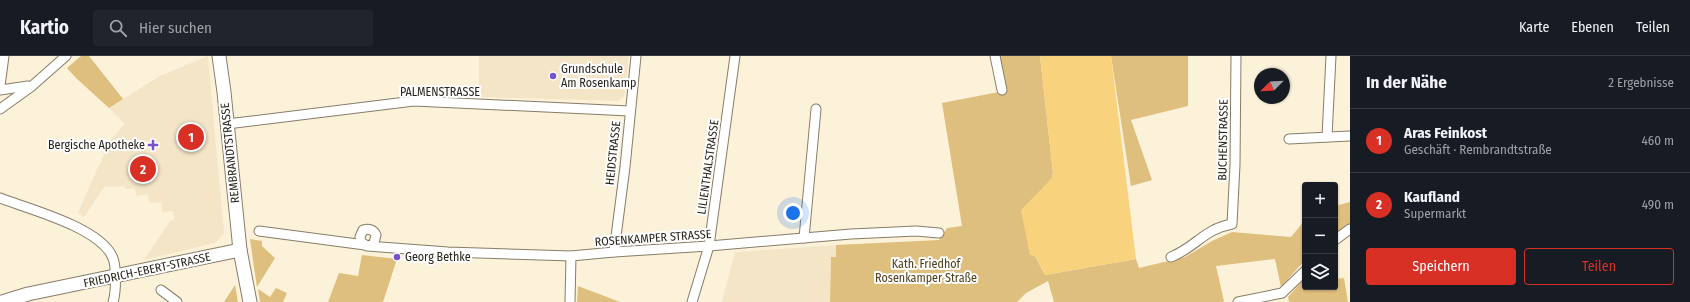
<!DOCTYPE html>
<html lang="de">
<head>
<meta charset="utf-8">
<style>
  body { margin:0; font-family:"Fira Sans Condensed",sans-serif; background:#20242c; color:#f1f3f6 }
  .controls { position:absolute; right:12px; bottom:12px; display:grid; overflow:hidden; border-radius:4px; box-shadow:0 1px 3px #0004 }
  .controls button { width:36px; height:36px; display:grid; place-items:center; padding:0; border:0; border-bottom:1px solid #363941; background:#171b24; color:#f1f3f6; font:20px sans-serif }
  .compass { position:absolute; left:1254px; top:12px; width:36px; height:36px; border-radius:50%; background:#171b24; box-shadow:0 1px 3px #0004; rotate:246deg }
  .you { position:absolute; left:793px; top:157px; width:14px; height:14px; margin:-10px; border:3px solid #fff; border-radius:50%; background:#1a73e8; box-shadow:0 0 0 6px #1a73e833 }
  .badge { display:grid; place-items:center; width:26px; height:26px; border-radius:50%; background:#d93025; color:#fff; font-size:13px; font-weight:700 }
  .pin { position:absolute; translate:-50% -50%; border:2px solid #fff; box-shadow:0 1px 4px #0006 }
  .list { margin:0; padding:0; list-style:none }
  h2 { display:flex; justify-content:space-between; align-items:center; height:52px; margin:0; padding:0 16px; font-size:17px }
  h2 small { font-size:13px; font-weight:400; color:#9ea1a6 }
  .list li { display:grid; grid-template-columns:26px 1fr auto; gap:12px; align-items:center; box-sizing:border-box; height:64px; padding:0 16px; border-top:1px solid #363941 }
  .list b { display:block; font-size:15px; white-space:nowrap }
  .list p { margin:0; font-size:13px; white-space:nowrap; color:#9ea1a6 }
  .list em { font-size:13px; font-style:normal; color:#9ea1a6 }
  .actions { display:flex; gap:8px; padding:12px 16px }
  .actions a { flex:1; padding:9px 0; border:1px solid #d93025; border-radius:4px; text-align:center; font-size:14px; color:#d93025 }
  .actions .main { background:#d93025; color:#fff }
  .icon { flex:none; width:22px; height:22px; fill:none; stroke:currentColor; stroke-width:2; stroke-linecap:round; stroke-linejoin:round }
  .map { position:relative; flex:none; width:1350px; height:246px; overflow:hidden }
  header { display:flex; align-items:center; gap:24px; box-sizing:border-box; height:56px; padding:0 20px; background:#171b24; border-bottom:1px solid #363941 }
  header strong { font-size:19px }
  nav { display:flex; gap:22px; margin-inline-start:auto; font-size:14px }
  .search { width:280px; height:36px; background:#20242c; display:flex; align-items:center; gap:10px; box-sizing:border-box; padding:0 14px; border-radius:4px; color:#9ea1a6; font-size:15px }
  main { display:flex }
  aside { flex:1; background:#171b24 }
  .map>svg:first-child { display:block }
  .built { fill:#f4e5c7 }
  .green { fill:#dfbf7d }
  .water { fill:#f9d27e }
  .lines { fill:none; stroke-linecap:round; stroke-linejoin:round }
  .street-casing { stroke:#877d68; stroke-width:11 }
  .secondary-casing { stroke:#877d68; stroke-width:15 }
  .street { stroke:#fff; stroke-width:9 }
  .secondary { stroke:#fff; stroke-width:13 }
  .poi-dot { fill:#7951ca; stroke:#fff; stroke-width:1.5 }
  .labels { text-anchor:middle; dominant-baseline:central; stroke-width:4; stroke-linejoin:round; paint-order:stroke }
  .poi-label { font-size:12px; fill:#29251d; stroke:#fff; text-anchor:start }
  .street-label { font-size:12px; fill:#29251d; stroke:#fff }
  .park-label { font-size:12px; fill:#4e3e1a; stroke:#fff }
</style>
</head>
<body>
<header>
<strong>Kartio</strong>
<div class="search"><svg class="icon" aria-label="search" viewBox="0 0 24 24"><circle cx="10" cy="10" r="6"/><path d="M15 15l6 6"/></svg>Hier suchen</div>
<nav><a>Karte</a><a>Ebenen</a><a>Teilen</a></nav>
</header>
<main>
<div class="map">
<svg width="1350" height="246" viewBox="0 0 1350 246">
  <rect width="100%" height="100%" fill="#fcf1d9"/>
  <g class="built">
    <path d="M 208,0 L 224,178 L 215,187 L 144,204 L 170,165 L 174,164 L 173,155 L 162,156 L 161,146 L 149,147 L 148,138 L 136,140 L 135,133 L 125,133 L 124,130 L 104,131 L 84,161 L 78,157 L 98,111 L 102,105 L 101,104 L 105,98 L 103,97 L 109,90 L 107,88 L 125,68 L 109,52 L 160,20 Z"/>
    <path d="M 479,0 L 629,0 L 624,41 L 618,45 L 479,41 Z"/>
    <path d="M 836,189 L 836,201 L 831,201 L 830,246 L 722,246 L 735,196 Z"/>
  </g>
  <g class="green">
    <path d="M 81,0 L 89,0 L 123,43 L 109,52 L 76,22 L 67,12 Z"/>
    <path d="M 997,0 L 1040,0 L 1053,117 L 1052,122 L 1047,128 L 1035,200 L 1045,219 L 1136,203 L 1139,212 L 1185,201 L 1212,185 L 1232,176 L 1291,181 L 1305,164 L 1305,204 L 1281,231 L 1275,203 L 1216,210 L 1224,245 L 1222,246 L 1054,246 L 1048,225 L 1026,237 L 1017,246 L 830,246 L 831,201 L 836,201 L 836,189 L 939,184 L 947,172 L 962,170 L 942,47 L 1004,35 Z"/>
    <path d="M 1111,0 L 1188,0 L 1188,50 L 1131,64 L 1152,124 L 1131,130 Z"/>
    <path d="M 1350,146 L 1350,169 L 1335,177 L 1335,150 Z"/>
    <path d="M 250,183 L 262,185 L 262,190 L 275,202 L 257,231 Z"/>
    <path d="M 362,199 L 397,203 L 383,246 L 328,246 L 339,217 L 358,220 Z"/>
    <path d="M 1305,222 L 1305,231 L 1335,231 L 1335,223 L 1344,222 L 1348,246 L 1289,246 L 1288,241 Z"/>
    <path d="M 235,229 L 238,246 L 224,246 Z"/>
    <path d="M 578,230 L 620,246 L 577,246 Z"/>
    <path d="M 276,232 L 287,237 L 283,246 L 260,246 L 258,233 L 270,241 Z"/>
  </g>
  <path class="water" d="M 1040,0 L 1111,0 L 1136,203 L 1045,219 L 1036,201 L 1030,199 L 1021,154 L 1052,122 L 1053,117 Z"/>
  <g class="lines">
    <defs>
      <g id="street">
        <path d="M 995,0 L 1002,34"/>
        <path d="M 0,30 L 4,0"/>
        <path d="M 0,34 L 28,30"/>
        <path d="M 0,53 L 32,30 L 66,0"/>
        <path d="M 227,68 L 414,45 L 630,55"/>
        <path d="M 1327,81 L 1331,0"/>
        <path d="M 1289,83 L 1350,80"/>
        <path d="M 0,142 C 29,153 98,171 112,200 C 117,209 116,237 113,246"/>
        <path d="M 259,175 L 365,189"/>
        <path d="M 804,182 L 816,53"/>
        <path d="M 1335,184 L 1350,173"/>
        <path d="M 369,190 L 374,187 L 376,179 C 374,174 369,172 363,174 L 360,181 L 361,186 L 367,190 L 448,196 L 571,200 L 614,196 L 709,190 L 851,178 L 916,175 L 939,177"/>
        <path d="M 614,196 L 625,111 L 636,0"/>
        <path d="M 1171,201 C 1196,191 1204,173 1232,168 L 1235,109 L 1236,0"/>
        <path d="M 161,234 L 177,246"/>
        <path d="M 570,246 L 571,200"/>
        <path d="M 692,246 L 709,190 L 735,0"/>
        <path d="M 1238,246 L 1282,237 L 1305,215"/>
      </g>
      <g id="secondary">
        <path d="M 219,0 L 224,36 L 240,194 L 250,246"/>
        <path d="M 2,246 L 28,238 L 240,194"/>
      </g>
    </defs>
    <use href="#street" class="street-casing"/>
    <use href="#secondary" class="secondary-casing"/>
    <use href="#street" class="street"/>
    <use href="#secondary" class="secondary"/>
  </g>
  <g class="poi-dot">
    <circle cx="553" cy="20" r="4"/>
    <path d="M151 83h4v4h4v4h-4v4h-4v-4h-4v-4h4z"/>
    <circle cx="397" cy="201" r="4"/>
  </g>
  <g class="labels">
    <g class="poi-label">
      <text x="561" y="13">Grundschule<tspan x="561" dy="14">Am Rosenkamp</tspan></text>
      <text x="145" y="89" text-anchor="end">Bergische Apotheke</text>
      <text x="405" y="201">Georg Bethke</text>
    </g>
    <g class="street-label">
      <text x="440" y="36">PALMENSTRASSE</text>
      <text transform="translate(1223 84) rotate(-89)">BUCHENSTRASSE</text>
      <text transform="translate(230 97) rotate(-96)">REMBRANDTSTRASSE</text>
      <text transform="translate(613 97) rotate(-84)">HEIDSTRASSE</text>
      <text transform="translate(708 111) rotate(-82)">LILIENTHALSTRASSE</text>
      <text transform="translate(653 182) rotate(-4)">ROSENKAMPER STRASSE</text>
      <text transform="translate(147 214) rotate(-12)">FRIEDRICH-EBERT-STRASSE</text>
    </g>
    <g class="park-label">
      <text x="926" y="208">Kath. Friedhof<tspan x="926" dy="14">Rosenkamper Straße</tspan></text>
    </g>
  </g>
</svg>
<div class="controls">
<button>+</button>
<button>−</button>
<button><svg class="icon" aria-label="layers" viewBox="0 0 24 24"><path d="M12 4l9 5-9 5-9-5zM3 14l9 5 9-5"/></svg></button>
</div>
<svg class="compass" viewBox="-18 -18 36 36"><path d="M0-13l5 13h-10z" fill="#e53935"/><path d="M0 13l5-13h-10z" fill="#9ea1a6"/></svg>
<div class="you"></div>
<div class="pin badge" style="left:191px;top:81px">1</div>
<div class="pin badge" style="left:143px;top:113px">2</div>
</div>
<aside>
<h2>In der Nähe<small>2 Ergebnisse</small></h2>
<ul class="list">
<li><span class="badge">1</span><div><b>Aras Feinkost</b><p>Geschäft · Rembrandtstraße</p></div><em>460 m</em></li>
<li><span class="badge">2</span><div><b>Kaufland</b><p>Supermarkt</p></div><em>490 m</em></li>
</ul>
<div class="actions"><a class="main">Speichern</a><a>Teilen</a></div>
</aside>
</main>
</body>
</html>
